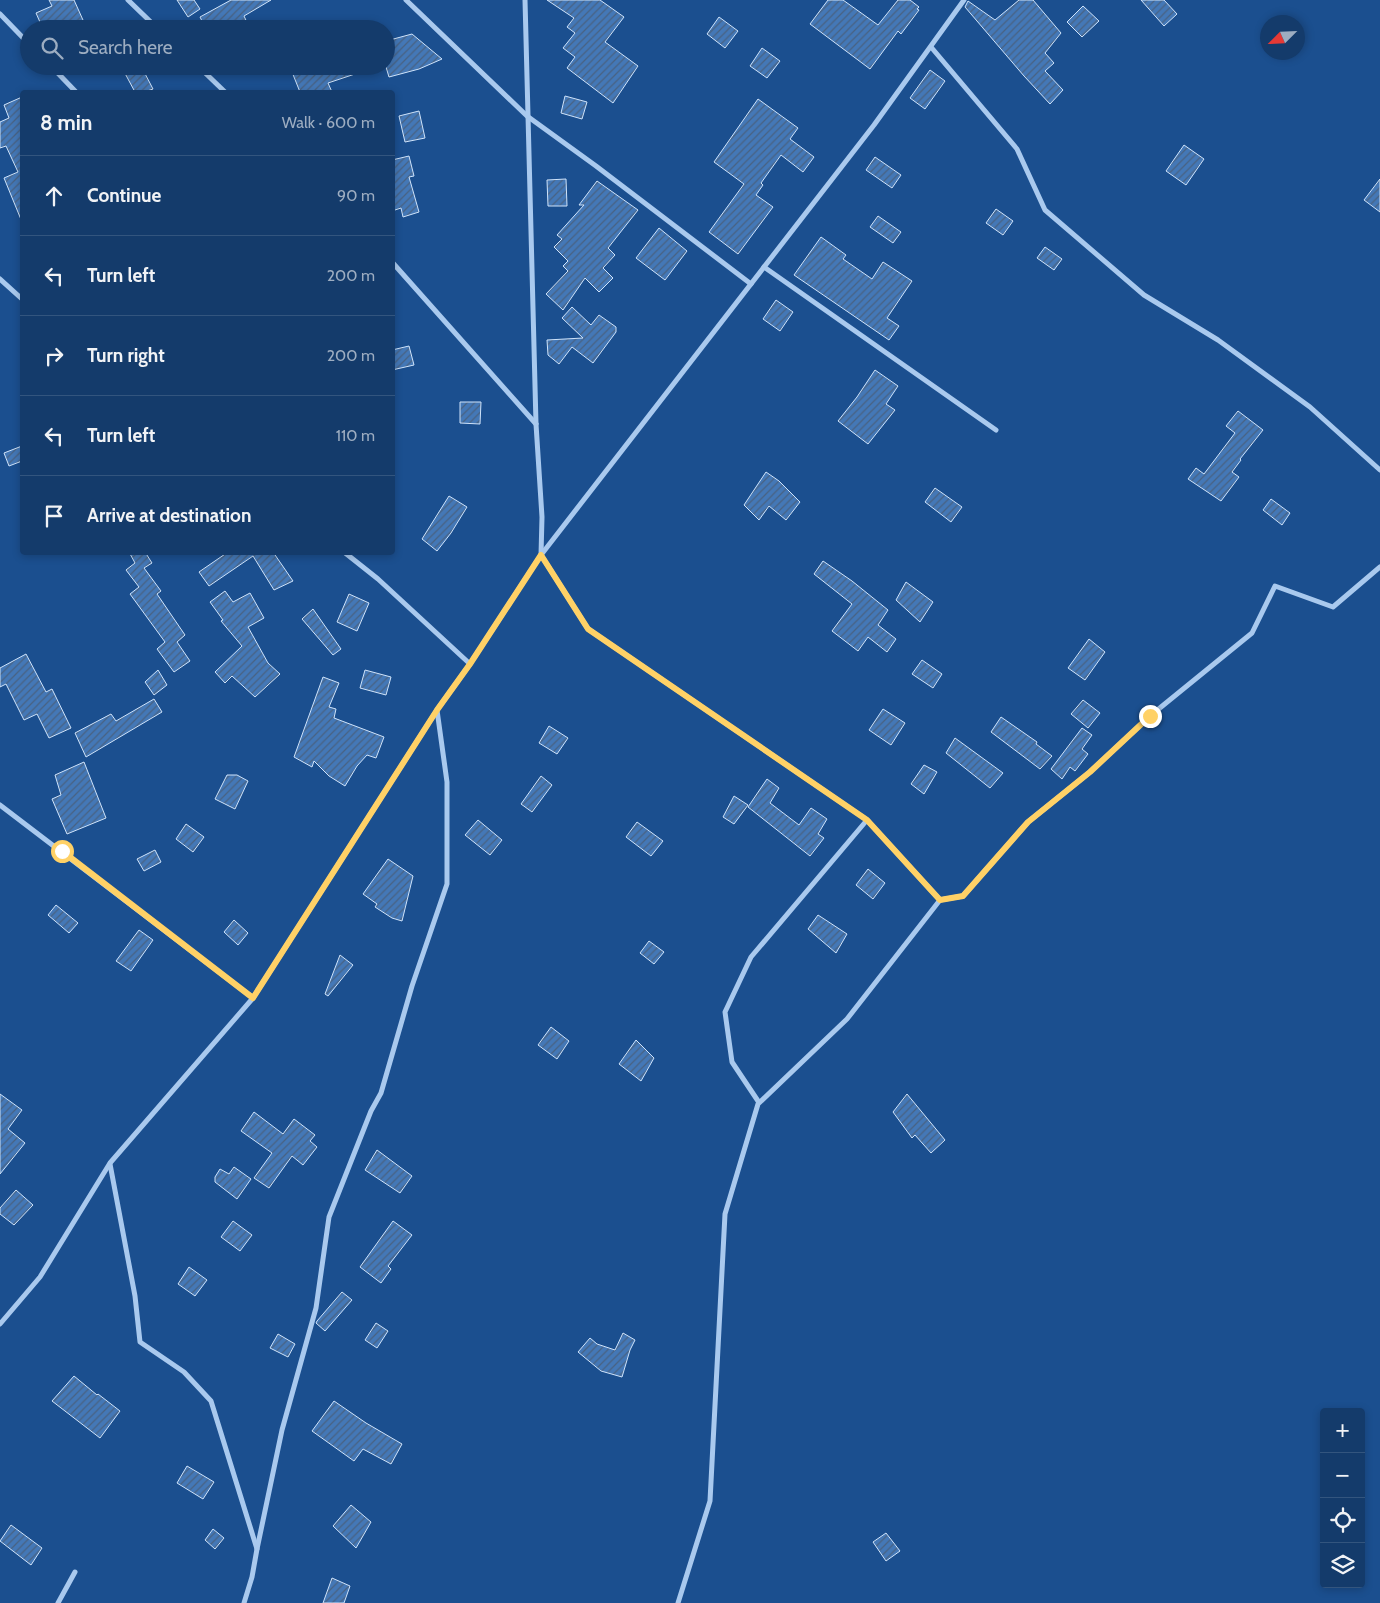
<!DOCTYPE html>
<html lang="en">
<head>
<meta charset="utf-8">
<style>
  body { margin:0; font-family:Cabin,sans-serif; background:#1d4271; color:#f1f3f6 }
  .controls { position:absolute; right:15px; bottom:15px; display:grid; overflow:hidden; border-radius:5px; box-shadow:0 2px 8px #0003 }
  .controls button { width:45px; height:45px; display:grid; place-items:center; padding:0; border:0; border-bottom:1px solid #33557e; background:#143b6b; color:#f1f3f6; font:25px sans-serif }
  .compass { position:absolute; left:1260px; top:15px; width:45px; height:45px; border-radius:50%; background:#143b6b; box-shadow:0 2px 8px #0003; rotate:246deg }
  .stop { position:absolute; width:15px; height:15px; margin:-11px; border:4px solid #ffd166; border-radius:50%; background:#fff }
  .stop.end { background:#ffd166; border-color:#fff; box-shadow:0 1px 5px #0008 }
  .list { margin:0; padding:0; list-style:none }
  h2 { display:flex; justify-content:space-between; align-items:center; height:65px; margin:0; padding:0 20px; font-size:21px }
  h2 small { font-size:16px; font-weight:400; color:#9dadc1 }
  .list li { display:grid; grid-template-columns:32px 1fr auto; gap:15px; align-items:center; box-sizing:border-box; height:80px; padding:0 20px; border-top:1px solid #33557e }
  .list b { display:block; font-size:19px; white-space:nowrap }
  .list em { font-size:16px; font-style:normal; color:#9dadc1 }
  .icon { flex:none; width:28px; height:28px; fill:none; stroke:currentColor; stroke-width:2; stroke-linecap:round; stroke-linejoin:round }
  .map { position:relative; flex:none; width:1380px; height:1603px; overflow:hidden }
  .search { position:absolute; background:#143b6b; box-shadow:0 2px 8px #0003; left:20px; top:20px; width:375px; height:55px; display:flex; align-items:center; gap:12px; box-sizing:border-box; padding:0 18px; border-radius:28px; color:#9dadc1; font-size:19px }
  .panel { position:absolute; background:#143b6b; box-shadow:0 2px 8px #0003; left:20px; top:90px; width:375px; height:465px; border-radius:5px }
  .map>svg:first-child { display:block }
  .building { fill:url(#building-hatch); stroke:#cfe3fa }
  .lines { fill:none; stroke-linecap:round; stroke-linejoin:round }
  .minor { stroke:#a9c9ee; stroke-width:5 }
  .route { stroke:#ffd166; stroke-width:6 }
</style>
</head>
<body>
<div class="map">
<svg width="1380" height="1603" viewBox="0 0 1380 1603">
  <defs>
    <pattern id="building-hatch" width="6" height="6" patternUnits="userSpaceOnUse" patternTransform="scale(1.25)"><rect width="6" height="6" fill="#4478b7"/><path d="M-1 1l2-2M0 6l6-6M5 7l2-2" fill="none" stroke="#486282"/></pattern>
  </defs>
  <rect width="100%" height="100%" fill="#1b4f8f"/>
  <g class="building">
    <path d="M 49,0 L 74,0 L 87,29 L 43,29 L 36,13 L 52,6 Z"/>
    <path d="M 177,0 L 194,0 L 200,9 L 188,17 Z"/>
    <path d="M 231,0 L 271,0 L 244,16 L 250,29 L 206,29 L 200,17 Z"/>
    <path d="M 547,0 L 600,0 L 624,17 L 605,42 L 638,66 L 613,103 L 567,68 L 575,57 L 563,48 L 575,33 L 567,27 L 574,18 Z"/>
    <path d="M 828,0 L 843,0 L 878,25 L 898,0 L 910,0 L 919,7 L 917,9 L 919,10 L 901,34 L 898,31 L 870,69 L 810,24 Z"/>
    <path d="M 1019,0 L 1033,0 L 1061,33 L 1045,53 L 1054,63 L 1045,71 L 1063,90 L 1050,104 L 1024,76 L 965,7 L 968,1 L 995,20 Z"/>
    <path d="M 1141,0 L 1164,0 L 1177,14 L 1164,26 Z"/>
    <path d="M 1083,6 L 1099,21 L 1082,37 L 1067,22 Z"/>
    <path d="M 719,17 L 738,31 L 725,48 L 707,34 Z"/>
    <path d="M 412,34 L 442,59 L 419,69 L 389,77 L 386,67 L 386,41 Z"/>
    <path d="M 762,48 L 780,61 L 767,78 L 750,66 Z"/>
    <path d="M 121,66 L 141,66 L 153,89 L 144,92 L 135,92 Z"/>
    <path d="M 307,66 L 370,66 L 370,69 L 328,83 L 332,92 L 300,92 L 292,72 Z"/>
    <path d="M 930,70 L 945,81 L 925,109 L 910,98 Z"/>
    <path d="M 565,96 L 587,102 L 582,119 L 561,113 Z"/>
    <path d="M 22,97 L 22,222 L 4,178 L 18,172 L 6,146 L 0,148 L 0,122 L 9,118 L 4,105 Z"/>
    <path d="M 758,99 L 798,128 L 790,139 L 814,157 L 803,172 L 781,155 L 761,183 L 763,185 L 756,195 L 773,207 L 738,254 L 709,232 L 744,184 L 714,162 Z"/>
    <path d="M 419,111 L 425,138 L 405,142 L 399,116 Z"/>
    <path d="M 1184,145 L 1204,159 L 1186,185 L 1166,171 Z"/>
    <path d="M 409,156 L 414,176 L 409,177 L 419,212 L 403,217 L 401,208 L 392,211 L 392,160 Z"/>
    <path d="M 875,157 L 901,175 L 892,188 L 866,170 Z"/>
    <path d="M 566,179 L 567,206 L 548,206 L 547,180 Z"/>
    <path d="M 1380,179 L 1380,212 L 1364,200 Z"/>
    <path d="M 597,181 L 638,210 L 608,248 L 615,255 L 603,268 L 613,278 L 599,292 L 585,278 L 563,310 L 546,294 L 568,271 L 563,266 L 568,261 L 554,247 L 562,239 L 557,235 L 584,205 L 579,205 Z"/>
    <path d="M 996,209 L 1013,221 L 1003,235 L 986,223 Z"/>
    <path d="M 878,216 L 901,232 L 893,243 L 870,227 Z"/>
    <path d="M 659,228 L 687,251 L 665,280 L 636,258 Z"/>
    <path d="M 821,237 L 846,255 L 843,259 L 872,279 L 883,262 L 912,281 L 887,318 L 899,326 L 889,340 L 794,275 Z"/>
    <path d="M 1045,247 L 1062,259 L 1054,270 L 1037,258 Z"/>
    <path d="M 776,300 L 793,312 L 780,331 L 763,319 Z"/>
    <path d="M 572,307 L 591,325 L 599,315 L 616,327 L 616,332 L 593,363 L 572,347 L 559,364 L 548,355 L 547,340 L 583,338 L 562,318 Z"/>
    <path d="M 409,346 L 414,365 L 392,370 L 392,350 Z"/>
    <path d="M 875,370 L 898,386 L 886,404 L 895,410 L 868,444 L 838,421 L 857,397 Z"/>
    <path d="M 460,402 L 481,402 L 480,424 L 460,423 Z"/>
    <path d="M 1238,411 L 1263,430 L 1240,459 L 1241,460 L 1232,472 L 1239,477 L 1221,501 L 1188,479 L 1196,468 L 1204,474 L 1235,433 L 1226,426 Z"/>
    <path d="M 22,446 L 22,461 L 9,466 L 4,453 Z"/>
    <path d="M 766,472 L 779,481 L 800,502 L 786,520 L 769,506 L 759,520 L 744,505 Z"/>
    <path d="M 935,488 L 962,507 L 951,522 L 925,502 Z"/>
    <path d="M 449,496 L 467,507 L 451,533 L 437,551 L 422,539 Z"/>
    <path d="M 1271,499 L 1290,513 L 1282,525 L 1263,510 Z"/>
    <path d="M 129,552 L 145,552 L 152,563 L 144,568 L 161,591 L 157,594 L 185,635 L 177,642 L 190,661 L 174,672 L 157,649 L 165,642 L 130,594 L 139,587 L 126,570 L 135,563 Z"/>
    <path d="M 228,552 L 273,552 L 293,581 L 274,590 L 253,556 L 209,586 L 199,572 Z"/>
    <path d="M 823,561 L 852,581 L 888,610 L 878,625 L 896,639 L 887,652 L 868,637 L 858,651 L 832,631 L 852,604 L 814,574 Z"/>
    <path d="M 906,582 L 933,602 L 920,622 L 896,600 Z"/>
    <path d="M 225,591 L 233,602 L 250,593 L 264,618 L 248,627 L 268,663 L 280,674 L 255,697 L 232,676 L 225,683 L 215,672 L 242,646 L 221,621 L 223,620 L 210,602 Z"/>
    <path d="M 349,594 L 369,603 L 357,631 L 337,622 Z"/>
    <path d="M 313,609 L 341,649 L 333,655 L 302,619 Z"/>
    <path d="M 1089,639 L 1105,652 L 1085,680 L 1068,668 Z"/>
    <path d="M 26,654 L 46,692 L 52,689 L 71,728 L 49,738 L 37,714 L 24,720 L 6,684 L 0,687 L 0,668 Z"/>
    <path d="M 922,660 L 942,674 L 933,688 L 912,674 Z"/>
    <path d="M 158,670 L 167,685 L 154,695 L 145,682 Z"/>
    <path d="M 365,670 L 391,677 L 386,695 L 360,688 Z"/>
    <path d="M 323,677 L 339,683 L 329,707 L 336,709 L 334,718 L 384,737 L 376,758 L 367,755 L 357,766 L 345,786 L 329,776 L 314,761 L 312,767 L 294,757 Z"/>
    <path d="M 154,699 L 162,712 L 86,757 L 75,733 L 111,714 L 116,721 Z"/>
    <path d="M 1083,700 L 1100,713 L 1088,728 L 1071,714 Z"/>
    <path d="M 883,709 L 905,723 L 891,745 L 869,730 Z"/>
    <path d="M 1001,717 L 1037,742 L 1036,744 L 1052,756 L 1040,769 L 991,732 Z"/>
    <path d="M 549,726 L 568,738 L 557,754 L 539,743 Z"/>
    <path d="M 1082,728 L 1092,735 L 1082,749 L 1088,754 L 1075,771 L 1070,767 L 1062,779 L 1051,769 Z"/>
    <path d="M 955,738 L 1003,773 L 990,788 L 946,753 Z"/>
    <path d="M 84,762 L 106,818 L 67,834 L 52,799 L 61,795 L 55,775 Z"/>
    <path d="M 924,765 L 937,772 L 924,794 L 911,784 Z"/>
    <path d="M 227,775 L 237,775 L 248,781 L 235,809 L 215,799 Z"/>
    <path d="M 541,776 L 552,785 L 532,812 L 521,804 Z"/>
    <path d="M 767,779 L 779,788 L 770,803 L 799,825 L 811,808 L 827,819 L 818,834 L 824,838 L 810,856 L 748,807 Z"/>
    <path d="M 734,796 L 748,805 L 734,824 L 723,817 Z"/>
    <path d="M 478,820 L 502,840 L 490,855 L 465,835 Z"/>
    <path d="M 637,822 L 663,841 L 651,856 L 626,837 Z"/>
    <path d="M 186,824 L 204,837 L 193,852 L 176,839 Z"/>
    <path d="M 155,850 L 161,862 L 144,871 L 137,859 Z"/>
    <path d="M 388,859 L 413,876 L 402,921 L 392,918 L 375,907 L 377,904 L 363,894 Z"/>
    <path d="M 868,869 L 885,883 L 873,899 L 856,885 Z"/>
    <path d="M 56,905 L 78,923 L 69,933 L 48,915 Z"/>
    <path d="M 818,915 L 847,934 L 836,953 L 808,929 Z"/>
    <path d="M 234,920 L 248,933 L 238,945 L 224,932 Z"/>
    <path d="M 139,930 L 153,940 L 131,971 L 116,961 Z"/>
    <path d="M 649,941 L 664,952 L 654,964 L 640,953 Z"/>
    <path d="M 340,955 L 353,965 L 328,996 L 325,994 Z"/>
    <path d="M 551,1027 L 569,1041 L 557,1059 L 538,1045 Z"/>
    <path d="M 636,1040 L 654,1058 L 641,1081 L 619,1064 Z"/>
    <path d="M 0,1094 L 22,1110 L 8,1129 L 25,1143 L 0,1174 Z"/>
    <path d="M 907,1094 L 945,1140 L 931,1153 L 915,1135 L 912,1138 L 893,1112 Z"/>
    <path d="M 254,1112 L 283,1134 L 294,1119 L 315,1135 L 310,1141 L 317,1147 L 303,1165 L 292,1156 L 269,1188 L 254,1178 L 272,1153 L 241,1131 Z"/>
    <path d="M 377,1150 L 412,1176 L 400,1193 L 365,1170 Z"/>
    <path d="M 234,1167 L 251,1179 L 237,1199 L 215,1182 L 215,1177 L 220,1169 L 229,1174 Z"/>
    <path d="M 16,1190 L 33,1205 L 14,1225 L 0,1214 L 0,1208 Z"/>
    <path d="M 233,1221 L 252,1235 L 240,1251 L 221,1237 Z"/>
    <path d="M 393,1221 L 412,1235 L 388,1266 L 391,1269 L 381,1283 L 360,1267 Z"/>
    <path d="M 189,1267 L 207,1280 L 195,1296 L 178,1284 Z"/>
    <path d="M 342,1292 L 352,1300 L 325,1331 L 316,1323 L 317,1321 Z"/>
    <path d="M 376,1323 L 388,1331 L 377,1348 L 365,1340 Z"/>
    <path d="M 623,1333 L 635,1340 L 630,1350 L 622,1377 L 601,1371 L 578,1352 L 590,1338 L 597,1344 L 615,1350 Z"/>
    <path d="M 278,1334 L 295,1344 L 288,1357 L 270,1348 Z"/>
    <path d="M 74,1376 L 97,1395 L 98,1394 L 120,1411 L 100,1438 L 52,1401 Z"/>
    <path d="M 334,1401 L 366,1423 L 402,1444 L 391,1464 L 363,1449 L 354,1461 L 312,1431 Z"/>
    <path d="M 187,1466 L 214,1482 L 203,1499 L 177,1483 Z"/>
    <path d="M 351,1505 L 371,1522 L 356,1548 L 333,1526 Z"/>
    <path d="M 11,1525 L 42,1548 L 31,1565 L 0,1541 Z"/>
    <path d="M 213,1529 L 224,1538 L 215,1549 L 205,1540 Z"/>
    <path d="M 886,1533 L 900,1551 L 886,1561 L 873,1542 Z"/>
    <path d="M 332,1578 L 350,1586 L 344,1603 L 323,1603 Z"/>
  </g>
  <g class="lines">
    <g class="minor">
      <path d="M 128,0 L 158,29"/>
      <path d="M 406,0 L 527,116 L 596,166 L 751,284"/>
      <path d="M 0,14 L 29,44"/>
      <path d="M 931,47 L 1017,149 L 1045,210 L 1144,295 L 1218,340 L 1310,407 L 1380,470"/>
      <path d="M 51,66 L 76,92"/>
      <path d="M 198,66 L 225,92"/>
      <path d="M 392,262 L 536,424"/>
      <path d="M 764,267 L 996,430"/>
      <path d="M 0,279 L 22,299"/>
      <path d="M 344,552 L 378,579 L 470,664"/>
      <path d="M 0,805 L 253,998"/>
      <path d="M 940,900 L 963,896 L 1028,822 L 1090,772 L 1150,716 L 1252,633 L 1275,586 L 1333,607 L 1380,567"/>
      <path d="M 758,1101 L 732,1062 L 725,1012 L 751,957 L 867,820"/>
      <path d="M 110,1164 L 135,1296 L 140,1342 L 184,1372 L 211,1401 L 257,1549 L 252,1577 L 244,1603"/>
      <path d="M 0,1324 L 40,1277 L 110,1163 L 253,998 L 437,710 L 470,664 L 541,555 L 542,517 L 536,424 L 525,0"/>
      <path d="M 257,1549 L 282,1430 L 316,1308 L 329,1217 L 371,1111 L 381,1093 L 412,986 L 447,884 L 447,782 L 437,710"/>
      <path d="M 58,1603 L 75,1572"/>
      <path d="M 678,1603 L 710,1501 L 725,1214 L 758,1104 L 847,1019 L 940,900 L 867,820 L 588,629 L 541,555 L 874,125 L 964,0"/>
    </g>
  </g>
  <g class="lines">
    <path class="route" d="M 62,851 L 253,998 L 437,710 L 470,664 L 541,555 L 588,629 L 867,820 L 940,900 L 963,896 L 1028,822 L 1090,772 L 1150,716"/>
  </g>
</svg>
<div class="controls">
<button>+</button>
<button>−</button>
<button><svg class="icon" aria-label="locate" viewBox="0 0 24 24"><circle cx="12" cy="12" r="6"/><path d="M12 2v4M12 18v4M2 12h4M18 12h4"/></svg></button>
<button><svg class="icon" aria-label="layers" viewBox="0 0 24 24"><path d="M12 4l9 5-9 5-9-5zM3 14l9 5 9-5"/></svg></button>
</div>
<svg class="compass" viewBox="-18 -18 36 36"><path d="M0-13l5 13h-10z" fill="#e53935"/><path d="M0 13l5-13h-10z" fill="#9dadc1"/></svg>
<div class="stop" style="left:62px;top:851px"></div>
<div class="stop end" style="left:1150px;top:716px"></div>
<div class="search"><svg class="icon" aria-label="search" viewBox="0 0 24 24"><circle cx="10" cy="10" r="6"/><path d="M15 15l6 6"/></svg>Search here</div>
<section class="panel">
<h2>8 min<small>Walk · 600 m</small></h2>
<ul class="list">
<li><svg class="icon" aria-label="ahead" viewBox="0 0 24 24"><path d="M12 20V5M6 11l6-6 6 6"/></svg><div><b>Continue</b></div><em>90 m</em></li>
<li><svg class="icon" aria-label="left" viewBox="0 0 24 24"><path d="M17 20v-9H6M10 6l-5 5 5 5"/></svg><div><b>Turn left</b></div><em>200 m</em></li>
<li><svg class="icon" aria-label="right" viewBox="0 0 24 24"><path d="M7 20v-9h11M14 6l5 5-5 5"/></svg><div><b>Turn right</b></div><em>200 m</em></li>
<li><svg class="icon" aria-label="left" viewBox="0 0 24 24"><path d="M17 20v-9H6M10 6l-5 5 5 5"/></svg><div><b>Turn left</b></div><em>110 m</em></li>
<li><svg class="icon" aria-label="arrive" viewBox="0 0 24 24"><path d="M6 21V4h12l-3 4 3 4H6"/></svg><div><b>Arrive at destination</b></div></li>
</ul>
</section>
</div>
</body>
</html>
